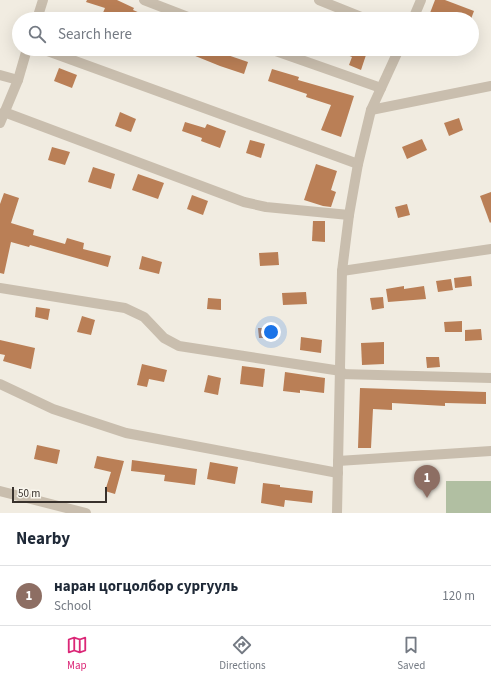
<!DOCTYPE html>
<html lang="en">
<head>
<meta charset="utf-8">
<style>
  body { margin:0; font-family:"Source Sans 3",sans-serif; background:#f6f6f7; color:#1f2937 }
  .scale { position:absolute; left:12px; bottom:10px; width:95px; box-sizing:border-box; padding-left:4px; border:2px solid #38312c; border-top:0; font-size:11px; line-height:14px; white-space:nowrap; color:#38312c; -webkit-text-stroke:3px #f9f6ed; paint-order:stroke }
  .you { position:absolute; left:271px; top:332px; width:14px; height:14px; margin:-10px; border:3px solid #fff; border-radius:50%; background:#1a73e8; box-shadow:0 0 0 6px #1a73e833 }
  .badge { display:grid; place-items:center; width:26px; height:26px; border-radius:50%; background:#db2777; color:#fff; font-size:13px; font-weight:700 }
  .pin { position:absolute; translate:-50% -33px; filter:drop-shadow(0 1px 2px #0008) }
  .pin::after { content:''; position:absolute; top:21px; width:14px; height:12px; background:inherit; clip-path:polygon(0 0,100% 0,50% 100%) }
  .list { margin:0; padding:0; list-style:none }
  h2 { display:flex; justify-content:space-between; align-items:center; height:52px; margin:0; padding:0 16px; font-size:17px }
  h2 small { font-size:13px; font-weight:400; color:#747a83 }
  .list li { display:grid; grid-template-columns:26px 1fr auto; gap:12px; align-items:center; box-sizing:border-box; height:60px; padding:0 16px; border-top:1px solid #e0e1e3 }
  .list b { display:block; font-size:15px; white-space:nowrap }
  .list p { margin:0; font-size:13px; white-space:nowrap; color:#747a83 }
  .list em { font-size:13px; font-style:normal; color:#747a83 }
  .icon { flex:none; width:22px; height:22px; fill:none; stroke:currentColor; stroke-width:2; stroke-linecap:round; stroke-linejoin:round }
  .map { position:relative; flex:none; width:491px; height:513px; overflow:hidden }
  .search { position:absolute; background:#fff; box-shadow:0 4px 16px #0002; left:12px; right:12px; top:12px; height:44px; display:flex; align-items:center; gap:10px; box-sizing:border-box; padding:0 14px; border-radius:22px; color:#747a83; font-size:15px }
  .sheet { height:112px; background:#fff }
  nav { display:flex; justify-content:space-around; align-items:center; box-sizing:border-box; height:56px; border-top:1px solid #e0e1e3; background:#fff; font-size:11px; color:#747a83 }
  nav a { display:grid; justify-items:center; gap:2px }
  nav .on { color:#db2777 }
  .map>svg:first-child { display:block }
  .green { fill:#b1bfa2 }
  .building { fill:#ba7f56 }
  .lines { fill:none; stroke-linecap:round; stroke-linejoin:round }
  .minor { stroke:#c9beae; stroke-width:10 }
</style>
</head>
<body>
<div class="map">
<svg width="491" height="513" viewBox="0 0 491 513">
  <rect width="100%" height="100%" fill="#f1ece1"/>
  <rect class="green" x="446" y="481" width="45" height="32"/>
  <g class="building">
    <path d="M 87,0 L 117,0 L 134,8 L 133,10 L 154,19 L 110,19 L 102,15 L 105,8 L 86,2 Z"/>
    <path d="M 435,0 L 445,0 L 474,11 L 471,19 L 446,19 L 430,13 Z"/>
    <path d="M 178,49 L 210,49 L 248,62 L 244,74 L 220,66 Z"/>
    <path d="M 333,49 L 368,49 L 361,70 L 349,65 L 352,57 Z"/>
    <path d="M 59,68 L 77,75 L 72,88 L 54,81 Z"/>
    <path d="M 272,69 L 299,77 L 298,80 L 354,96 L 341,137 L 321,130 L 331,105 L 306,97 L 307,94 L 268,81 Z"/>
    <path d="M 120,112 L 136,119 L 131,132 L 115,126 Z"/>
    <path d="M 459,118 L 463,130 L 449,136 L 444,123 Z"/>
    <path d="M 185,122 L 205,128 L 207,124 L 226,131 L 220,148 L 201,141 L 202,138 L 182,131 Z"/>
    <path d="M 422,139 L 427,150 L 407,159 L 402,147 Z"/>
    <path d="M 250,140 L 265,144 L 261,158 L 246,153 Z"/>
    <path d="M 52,147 L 70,152 L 65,165 L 48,160 Z"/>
    <path d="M 316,164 L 337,171 L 331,190 L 336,192 L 331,207 L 323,206 L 304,200 Z"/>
    <path d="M 93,167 L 115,174 L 111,189 L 88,182 Z"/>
    <path d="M 138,174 L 164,183 L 158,199 L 132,190 Z"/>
    <path d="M 491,192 L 491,222 L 490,223 L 480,196 Z"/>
    <path d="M 4,193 L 19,198 L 11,223 L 34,230 L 33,235 L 65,244 L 67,238 L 84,243 L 83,249 L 111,256 L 108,267 L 30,245 L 29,247 L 11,242 L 4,274 L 0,273 L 0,204 Z"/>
    <path d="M 192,195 L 208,201 L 203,215 L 187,209 Z"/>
    <path d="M 407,204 L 410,215 L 398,218 L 395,207 Z"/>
    <path d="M 313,221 L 325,221 L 325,242 L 312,241 Z"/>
    <path d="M 278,252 L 279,265 L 260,266 L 259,253 Z"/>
    <path d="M 142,256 L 162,262 L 159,274 L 139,269 Z"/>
    <path d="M 471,276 L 472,286 L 455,288 L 454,278 Z"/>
    <path d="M 451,279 L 453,290 L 438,292 L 436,281 Z"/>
    <path d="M 404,286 L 404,289 L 424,286 L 426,299 L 388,302 L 386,289 Z"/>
    <path d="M 306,292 L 307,304 L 283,305 L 282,293 Z"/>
    <path d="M 383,297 L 384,308 L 372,310 L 370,298 Z"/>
    <path d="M 208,298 L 221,299 L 221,310 L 207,309 Z"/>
    <path d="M 36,307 L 50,309 L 48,320 L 35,317 Z"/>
    <path d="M 82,316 L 95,320 L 91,335 L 77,332 Z"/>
    <path d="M 462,321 L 462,332 L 445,332 L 444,322 Z"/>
    <path d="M 258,328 L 272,328 L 272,338 L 259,338 Z"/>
    <path d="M 481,329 L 482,340 L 465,341 L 465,330 Z"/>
    <path d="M 301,337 L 322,340 L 321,353 L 300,350 Z"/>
    <path d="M 0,340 L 35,348 L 31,369 L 3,361 L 5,355 L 0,354 Z"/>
    <path d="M 384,342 L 384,364 L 362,365 L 361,343 Z"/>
    <path d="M 426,357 L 439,357 L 440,367 L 427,368 Z"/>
    <path d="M 142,364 L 167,370 L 164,382 L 149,379 L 147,387 L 137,385 Z"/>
    <path d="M 242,366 L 265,369 L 263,387 L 240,384 Z"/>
    <path d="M 285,372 L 325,378 L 324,393 L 300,390 L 300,393 L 283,391 Z"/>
    <path d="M 208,375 L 221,378 L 218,395 L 204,392 Z"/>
    <path d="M 360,388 L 486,392 L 486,404 L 445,403 L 445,406 L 392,403 L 392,410 L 373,409 L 371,448 L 358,448 Z"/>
    <path d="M 37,445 L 60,450 L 57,464 L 34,459 Z"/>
    <path d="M 97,456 L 124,461 L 115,494 L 105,491 L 111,472 L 94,468 Z"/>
    <path d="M 132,460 L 197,469 L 195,485 L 164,481 L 165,475 L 131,471 Z"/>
    <path d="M 210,462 L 238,467 L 235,484 L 207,479 Z"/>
    <path d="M 263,483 L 280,485 L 280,487 L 313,491 L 312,503 L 285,500 L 284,507 L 261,503 Z"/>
  </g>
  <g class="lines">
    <g class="minor">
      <path d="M 144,0 L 193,19"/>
      <path d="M 319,0 L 366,19"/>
      <path d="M 37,19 L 43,0"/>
      <path d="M 413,19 L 421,0"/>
      <path d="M 42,49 L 358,164"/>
      <path d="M 270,49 L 381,88"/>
      <path d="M 0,75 L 18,80"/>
      <path d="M 371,110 L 491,86"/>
      <path d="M 4,112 L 244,202 L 266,207 L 349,215"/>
      <path d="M 0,123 L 18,80 L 27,49"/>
      <path d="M 342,271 L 491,249"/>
      <path d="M 0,288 L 125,308 L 144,317 L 164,338 L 179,346 L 341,371"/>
      <path d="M 340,374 L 491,378"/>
      <path d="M 0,384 L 53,409 L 126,433 L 338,473"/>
      <path d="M 338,461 L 491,451"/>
      <path d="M 0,491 L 86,513"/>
      <path d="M 337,513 L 342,271 L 349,215 L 358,164 L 371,110 L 399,49"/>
    </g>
  </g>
</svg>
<div class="scale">50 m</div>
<div class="you"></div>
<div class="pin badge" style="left:427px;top:498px;background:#8d6e63">1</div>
<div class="search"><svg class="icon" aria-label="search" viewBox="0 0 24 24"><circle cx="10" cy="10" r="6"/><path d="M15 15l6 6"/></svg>Search here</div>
</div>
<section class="sheet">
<h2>Nearby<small></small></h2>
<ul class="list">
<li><span class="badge" style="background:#8d6e63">1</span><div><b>наран цогцолбор сургууль</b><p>School</p></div><em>120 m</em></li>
</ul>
</section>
<nav>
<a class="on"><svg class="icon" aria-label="map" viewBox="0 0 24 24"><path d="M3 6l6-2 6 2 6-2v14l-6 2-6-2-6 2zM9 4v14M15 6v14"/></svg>Map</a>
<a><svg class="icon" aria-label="directions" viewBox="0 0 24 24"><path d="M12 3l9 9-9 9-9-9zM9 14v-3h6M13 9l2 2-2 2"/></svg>Directions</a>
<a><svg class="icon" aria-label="saved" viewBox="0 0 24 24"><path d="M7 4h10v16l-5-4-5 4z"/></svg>Saved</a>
</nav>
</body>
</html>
